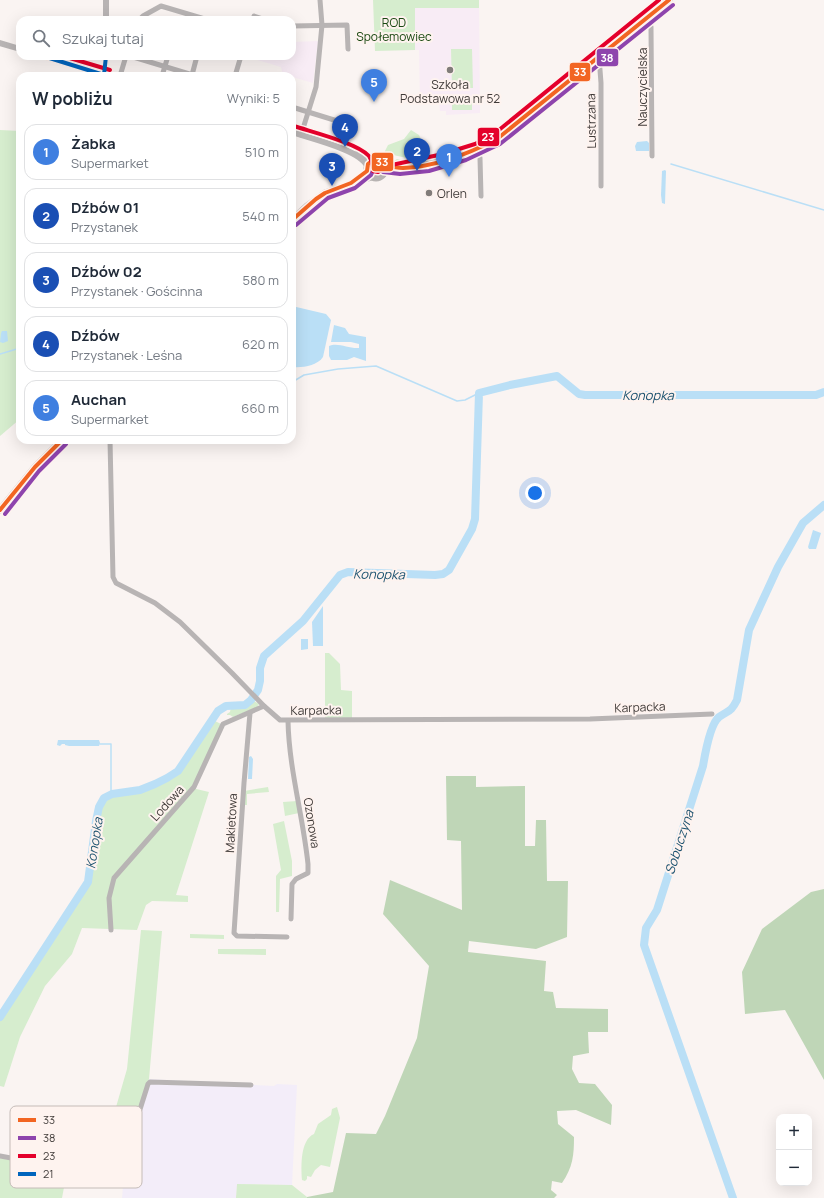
<!DOCTYPE html>
<html lang="pl">
<head>
<meta charset="utf-8">
<style>
  body { margin:0; font-family:Manrope,sans-serif; background:#f2f2f3; color:#1f2937 }
  .controls { position:absolute; right:12px; bottom:12px; display:grid; overflow:hidden; border-radius:8px; box-shadow:0 4px 16px #0002 }
  .controls button { width:36px; height:36px; display:grid; place-items:center; padding:0; border:0; border-bottom:1px solid #e0e1e3; background:#fff; color:#1f2937; font:20px sans-serif }
  .you { position:absolute; left:535px; top:493px; width:14px; height:14px; margin:-10px; border:3px solid #fff; border-radius:50%; background:#1a73e8; box-shadow:0 0 0 6px #1a73e833 }
  .badge { display:grid; place-items:center; width:26px; height:26px; border-radius:50%; background:#817c7a; color:#fff; font-size:13px; font-weight:700 }
  .pin { position:absolute; translate:-50% -33px; filter:drop-shadow(0 1px 2px #0008) }
  .pin::after { content:''; position:absolute; top:21px; width:14px; height:12px; background:inherit; clip-path:polygon(0 0,100% 0,50% 100%) }
  .list { margin:0; padding:0; list-style:none }
  h2 { display:flex; justify-content:space-between; align-items:center; height:52px; margin:0; padding:0 16px; font-size:17px }
  h2 small { font-size:13px; font-weight:400; color:#747a83 }
  .list li { display:grid; grid-template-columns:26px 1fr auto; gap:12px; align-items:center; box-sizing:border-box; height:56px; margin:0 8px 8px; padding:0 8px; border:1px solid #e0e1e3; border-radius:12px }
  .list b { display:block; font-size:15px; white-space:nowrap }
  .list p { margin:0; font-size:13px; white-space:nowrap; color:#747a83 }
  .list em { font-size:13px; font-style:normal; color:#747a83 }
  .icon { flex:none; width:22px; height:22px; fill:none; stroke:currentColor; stroke-width:2; stroke-linecap:round; stroke-linejoin:round }
  .map { position:relative; flex:none; width:824px; height:1198px; overflow:hidden }
  .search { position:absolute; background:#fff; box-shadow:0 4px 16px #0002; left:16px; top:16px; width:280px; height:44px; display:flex; align-items:center; gap:10px; box-sizing:border-box; padding:0 14px; border-radius:12px; color:#747a83; font-size:15px }
  .panel { position:absolute; background:#fff; box-shadow:0 4px 16px #0002; left:16px; top:72px; width:280px; height:372px; border-radius:12px }
  .map>svg:first-child { display:block }
  .industrial { fill:#f3edf9 }
  .education { fill:#f8ecf5 }
  .green { fill:#d6edce }
  .forest { fill:#bfd6b7 }
  .water { fill:#badff6 }
  .lines { fill:none; stroke-linecap:round; stroke-linejoin:round }
  .stream { stroke:#badff6; stroke-width:1.5 }
  .river { stroke:#badff6; stroke-width:8 }
  .minor { stroke:#b8b4b4; stroke-width:5 }
  .tertiary { stroke:#b8b4b4; stroke-width:6 }
  .secondary { stroke:#b7b3b2; stroke-width:7 }
  .bus-1-casing { stroke:#fef3ef; stroke-width:7 }
  .bus-2-casing { stroke:#fef3ef; stroke-width:7 }
  .bus-3-casing { stroke:#fef3ef; stroke-width:7 }
  .bus-4-casing { stroke:#fef3ef; stroke-width:7 }
  .bus-1 { stroke:#f26522; stroke-width:4 }
  .bus-2 { stroke:#8e44ad; stroke-width:4 }
  .bus-3 { stroke:#e4002b; stroke-width:4 }
  .bus-4 { stroke:#0065bd; stroke-width:4 }
  .poi-dot { fill:#817c7a; stroke:#fef3ef; stroke-width:1.5 }
  .labels { text-anchor:middle; dominant-baseline:central; stroke-width:4; stroke-linejoin:round; paint-order:stroke }
  .park-label { font-size:12px; fill:#194811; stroke:#fef3ef }
  .poi-label { font-size:12px; fill:#403b39; stroke:#fef3ef }
  .street-label { font-size:12px; fill:#403b39; stroke:#fef3ef }
  .water-label { font-size:13px; font-style:italic; fill:#1d5370; stroke:#fef3ef }
  .key { fill:#fef3ef; stroke:#c5bcb8; stroke-width:1 }
  .key-label { font-size:11px; fill:#403b39 }
  .line-badge { stroke:#fef3ef; stroke-width:1.5 }
  .badge-label { font-size:11px; text-anchor:middle; font-weight:bold; fill:#fff }
</style>
</head>
<body>
<div class="map">
<svg width="824" height="1198" viewBox="0 0 824 1198">
  <rect width="100%" height="100%" fill="#faf4f2"/>
  <path class="industrial" d="M 149,1079 L 274,1086 L 277,1084 L 297,1085 L 292,1185 L 237,1184 L 236,1198 L 122,1198 L 124,1176 L 120,1168 Z"/>
  <g class="education">
    <path d="M 415,8 L 479,8 L 480,113 L 446,115 L 446,111 L 440,111 L 439,102 L 420,103 L 419,50 L 415,50 Z"/>
    <path d="M 318,41 L 313,83 L 292,77 L 292,76 L 283,75 L 281,67 L 254,59 L 255,56 L 292,56 L 292,42 Z"/>
  </g>
  <g class="green">
    <path d="M 373,0 L 479,0 L 479,8 L 415,8 L 415,50 L 375,51 Z"/>
    <path d="M 451,49 L 472,49 L 473,88 L 452,88 Z"/>
    <rect x="452" y="98" width="20" height="12"/>
    <path d="M 0,130 L 20,131 L 20,419 L 0,436 Z"/>
    <path d="M 411,130 L 419,135 L 429,156 L 416,160 L 384,153 L 388,145 L 404,139 Z"/>
    <path d="M 448,156 L 430,162 L 393,165 L 394,161 L 397,159 L 413,163 Z"/>
    <circle cx="376" cy="169" r="7"/>
    <path d="M 325,653 L 329,653 L 340,664 L 341,690 L 352,691 L 352,718 L 325,718 Z"/>
    <path d="M 254,701 L 259,704 L 257,707 L 233,717 L 230,715 L 227,715 L 227,714 L 230,712 L 231,707 L 239,707 L 241,709 L 248,708 L 248,705 Z"/>
    <path d="M 213,720 L 221,724 L 192,788 L 209,792 L 176,895 L 188,896 L 188,902 L 152,901 L 146,905 L 137,930 L 82,928 L 72,954 L 45,986 L 20,1037 L 4,1087 L 0,1086 L 0,1021 L 90,882 L 98,819 L 103,803 L 108,798 L 147,789 L 172,779 L 182,768 Z"/>
    <path d="M 268,787 L 269,792 L 247,794 L 247,805 L 244,805 L 244,791 Z"/>
    <path d="M 297,801 L 299,813 L 285,816 L 283,802 Z"/>
    <path d="M 284,821 L 292,861 L 292,876 L 280,879 L 279,912 L 276,912 L 276,876 L 281,870 L 273,824 Z"/>
    <path d="M 141,930 L 162,931 L 149,1079 L 121,1165 L 101,1159 L 127,1069 Z"/>
    <path d="M 190,934 L 224,935 L 224,939 L 190,938 Z"/>
    <path d="M 218,949 L 266,949 L 266,955 L 218,954 Z"/>
    <path d="M 337,1107 L 340,1118 L 330,1167 L 321,1165 L 315,1170 L 311,1177 L 307,1176 L 307,1179 L 305,1181 L 302,1180 C 301,1167 300,1140 314,1134 L 318,1124 L 331,1115 L 332,1109 Z"/>
    <path d="M 0,1158 L 67,1171 L 62,1198 L 0,1198 Z"/>
    <path d="M 237,1184 L 292,1185 L 307,1197 L 307,1198 L 236,1198 Z"/>
  </g>
  <g class="forest">
    <path d="M 446,776 L 476,776 L 476,787 L 525,786 L 525,846 L 535,846 L 536,820 L 546,820 L 547,881 L 568,881 L 567,937 L 536,949 L 469,941 L 468,952 L 546,961 L 544,991 L 553,992 L 556,1008 L 608,1009 L 608,1032 L 588,1032 L 589,1053 L 573,1056 L 572,1069 L 579,1083 L 595,1084 L 612,1105 L 611,1125 L 576,1110 L 557,1111 L 558,1124 L 574,1137 C 574,1155 573,1167 562,1183 L 552,1181 L 551,1190 L 557,1195 L 554,1198 L 307,1198 L 307,1197 L 333,1192 L 346,1133 L 376,1134 L 385,1116 L 417,1038 L 429,966 L 383,914 L 390,880 L 462,910 L 461,841 L 447,840 Z"/>
    <path d="M 824,889 L 824,1080 L 785,1010 L 745,1014 L 742,972 L 762,929 L 811,892 Z"/>
  </g>
  <g class="water">
    <path d="M 647,141 L 649,143 L 649,151 L 636,151 L 635,146 L 637,142 Z"/>
    <path d="M 665,170 L 666,171 L 665,204 L 662,203 L 661,195 L 662,171 Z"/>
    <path d="M 292,306 L 326,314 L 331,320 L 323,357 C 317,366 302,368 292,367 Z"/>
    <path d="M 334,325 L 345,328 L 349,334 L 366,337 L 366,361 L 354,357 L 347,360 L 331,360 L 329,356 L 329,346 C 338,342 349,349 359,348 L 359,344 L 351,342 L 331,342 Z"/>
    <path d="M 2,331 L 7,331 L 8,341 L 3,343 L 0,342 L 1,333 Z"/>
    <path d="M 813,530 L 821,533 L 816,549 L 809,549 L 808,547 Z"/>
    <path d="M 323,606 L 323,646 L 313,646 L 312,622 Z"/>
    <path d="M 301,639 L 308,639 L 308,649 L 301,650 Z"/>
    <path d="M 58,740 L 99,740 L 100,743 L 99,746 L 69,746 L 65,745 L 65,744 L 62,744 L 60,746 L 57,745 Z"/>
    <path d="M 251,756 L 253,759 L 252,779 L 248,779 L 249,757 Z"/>
  </g>
  <g class="lines">
    <g class="stream">
      <path d="M 671,164 L 824,210"/>
      <path d="M 0,354 L 20,348"/>
      <path d="M 292,380 L 294,381 L 304,375 L 338,369 L 376,366 L 457,401 L 465,400 L 479,393"/>
      <path d="M 100,744 L 111,744 L 111,795"/>
    </g>
    <g class="river">
      <path d="M 0,1017 L 88,882 L 96,821 L 99,807 L 104,798 L 112,794 L 140,790 L 155,784 L 167,778 L 178,771 L 218,711 L 226,706 L 245,705 L 251,700 L 258,690 L 260,681 L 260,668 L 264,656 L 303,621 L 340,575 L 348,572 L 435,575 L 443,574 L 449,570 L 472,529 L 475,519 L 479,393 L 510,385 L 557,376 L 579,394 L 585,395 L 816,395 L 824,392"/>
      <path d="M 733,1198 L 644,945 L 646,928 L 657,910 L 703,766 C 705,754 710,724 719,717 C 729,710 731,712 737,700 L 749,630 L 778,567 L 803,523 L 824,505"/>
    </g>
    <g class="minor">
      <path d="M 648,18 L 651,27 L 652,156"/>
      <path d="M 139,20 L 143,16 L 161,6 L 208,20"/>
      <path d="M 253,20 L 254,16 L 266,20"/>
      <path d="M 292,26 L 347,25 L 348,49"/>
      <path d="M 130,56 L 196,76"/>
      <path d="M 599,57 L 601,83 L 601,186"/>
      <path d="M 192,75 L 197,56"/>
      <path d="M 120,76 L 126,56"/>
      <path d="M 162,76 L 168,56"/>
      <path d="M 235,76 L 241,56"/>
      <path d="M 292,107 L 347,124"/>
      <path d="M 301,135 L 316,87 L 322,25 L 320,0"/>
      <path d="M 477,150 L 480,158 L 481,196"/>
      <path d="M 110,440 L 113,577 L 116,583 L 155,603 L 180,622 L 232,673 L 264,706 L 280,720 L 590,719 L 712,714"/>
      <path d="M 250,713 L 244,783 L 234,933 L 237,936 L 287,937"/>
      <path d="M 288,721 C 289,769 303,816 308,864 L 308,873 L 296,879 L 292,884 L 291,919"/>
      <path d="M 111,930 L 109,898 L 114,878 L 194,787 L 223,724 L 264,706"/>
      <path d="M 0,1156 L 65,1168 L 119,1176 L 148,1084 L 150,1082 L 251,1085"/>
    </g>
    <g class="tertiary">
      <path d="M 106,0 L 106,20"/>
      <path d="M 0,43 L 20,49"/>
      <path d="M 43,56 L 108,76"/>
      <path d="M 104,75 L 106,56"/>
      <path d="M 292,132 C 309,138 361,150 367,166"/>
      <path d="M 358,153 L 372,160"/>
    </g>
    <g class="secondary">
      <circle cx="376" cy="169" r="9"/>
      <path d="M 384,173 C 396,168 408,168 421,166 C 448,160 473,153 497,139 L 669,0"/>
      <path d="M 292,220 L 307,206 L 325,193 L 371,177"/>
      <path d="M 0,510 L 35,467 L 62,440"/>
    </g>
    <defs>
      <g id="bus-1">
        <path d="M 292,220 L 316,199 L 325,193 L 351,183 L 367,171 L 368,164 L 373,160 L 381,160 L 385,166 C 391,166 397,168 403,168 C 436,167 468,154 497,139 L 669,0"/>
        <path d="M 0,510 L 35,467 L 62,440"/>
      </g>
      <g id="bus-2">
        <path d="M 296,225 L 328,198 L 355,188 L 371,175 L 375,166 L 378,166 L 383,172 L 400,174 L 429,171 L 466,160 L 500,144 L 673,5"/>
        <path d="M 5,514 L 39,471 L 66,444"/>
      </g>
      <g id="bus-3">
        <path d="M 63,56 L 110,70"/>
        <path d="M 294,126 C 312,132 357,143 369,156 C 372,161 373,166 373,171 L 378,172 L 387,166 L 443,154 L 475,144 L 494,134 L 659,0"/>
      </g>
      <path id="bus-4" d="M 43,56 L 104,75 L 106,56"/>
    </defs>
    <use href="#bus-1" class="bus-1-casing"/>
    <use href="#bus-2" class="bus-2-casing"/>
    <use href="#bus-3" class="bus-3-casing"/>
    <use href="#bus-4" class="bus-4-casing"/>
    <use href="#bus-1" class="bus-1"/>
    <use href="#bus-2" class="bus-2"/>
    <use href="#bus-3" class="bus-3"/>
    <use href="#bus-4" class="bus-4"/>
  </g>
  <g class="poi-dot">
    <circle cx="450" cy="70" r="4"/>
    <circle cx="429" cy="193" r="4"/>
  </g>
  <g class="labels">
    <g class="park-label">
      <text x="394" y="22">ROD<tspan x="394" dy="14">Społemowiec</tspan></text>
    </g>
    <g class="poi-label">
      <text x="450" y="84">Szkoła<tspan x="450" dy="14">Podstawowa nr 52</tspan></text>
      <text x="437" y="193" text-anchor="start">Orlen</text>
    </g>
    <g class="street-label">
      <text transform="translate(642 87) rotate(-90)">Nauczycielska</text>
      <text transform="translate(591 121) rotate(-91)">Lustrzana</text>
      <text transform="translate(640 707) rotate(-2)">Karpacka</text>
      <text transform="translate(316 710) rotate(-1)">Karpacka</text>
      <text transform="translate(167 803) rotate(-48)">Lodowa</text>
      <text transform="translate(231 823) rotate(-87)">Makietowa</text>
      <text transform="translate(312 823) rotate(81)">Ozonowa</text>
    </g>
    <g class="water-label">
      <text x="648" y="395">Konopka</text>
      <text transform="translate(379 574) rotate(1)">Konopka</text>
      <text transform="translate(679 842) rotate(-72)">Sobuczyna</text>
      <text transform="translate(94 843) rotate(-81)">Konopka</text>
    </g>
  </g>
  <rect x="10" y="1106" width="132" height="82" rx="6" class="key"/>
  <rect x="18" y="1118" width="18" height="4" fill="#f26522"/>
  <rect x="18" y="1136" width="18" height="4" fill="#8e44ad"/>
  <rect x="18" y="1154" width="18" height="4" fill="#e4002b"/>
  <rect x="18" y="1172" width="18" height="4" fill="#0065bd"/>
  <g class="key-label">
    <text x="43" y="1124">33</text>
    <text x="43" y="1142">38</text>
    <text x="43" y="1160">23</text>
    <text x="43" y="1178">21</text>
  </g>
  <g class="line-badge">
    <rect x="596" y="48" width="23" height="19" rx="4" fill="#8e44ad"/>
    <rect x="569" y="62" width="22" height="20" rx="4" fill="#f26522"/>
    <rect x="477" y="127" width="23" height="20" rx="4" fill="#e4002b"/>
    <rect x="371" y="152" width="23" height="20" rx="4" fill="#f26522"/>
  </g>
  <g class="badge-label">
    <text x="607" y="62">38</text>
    <text x="580" y="76">33</text>
    <text x="488" y="141">23</text>
    <text x="382" y="166">33</text>
  </g>
</svg>
<div class="controls">
<button>+</button>
<button>−</button>
</div>
<div class="you"></div>
<div class="pin badge" style="left:449px;top:177px;background:#3f7fe0">1</div>
<div class="pin badge" style="left:417px;top:171px;background:#1a4fb4">2</div>
<div class="pin badge" style="left:332px;top:186px;background:#1a4fb4">3</div>
<div class="pin badge" style="left:345px;top:147px;background:#1a4fb4">4</div>
<div class="pin badge" style="left:374px;top:102px;background:#3f7fe0">5</div>
<div class="search"><svg class="icon" aria-label="search" viewBox="0 0 24 24"><circle cx="10" cy="10" r="6"/><path d="M15 15l6 6"/></svg>Szukaj tutaj</div>
<section class="panel">
<h2>W pobliżu<small>Wyniki: 5</small></h2>
<ul class="list">
<li><span class="badge" style="background:#3f7fe0">1</span><div><b>Żabka</b><p>Supermarket</p></div><em>510 m</em></li>
<li><span class="badge" style="background:#1a4fb4">2</span><div><b>Dźbów 01</b><p>Przystanek</p></div><em>540 m</em></li>
<li><span class="badge" style="background:#1a4fb4">3</span><div><b>Dźbów 02</b><p>Przystanek · Gościnna</p></div><em>580 m</em></li>
<li><span class="badge" style="background:#1a4fb4">4</span><div><b>Dźbów</b><p>Przystanek · Leśna</p></div><em>620 m</em></li>
<li><span class="badge" style="background:#3f7fe0">5</span><div><b>Auchan</b><p>Supermarket</p></div><em>660 m</em></li>
</ul>
</section>
</div>
</body>
</html>
